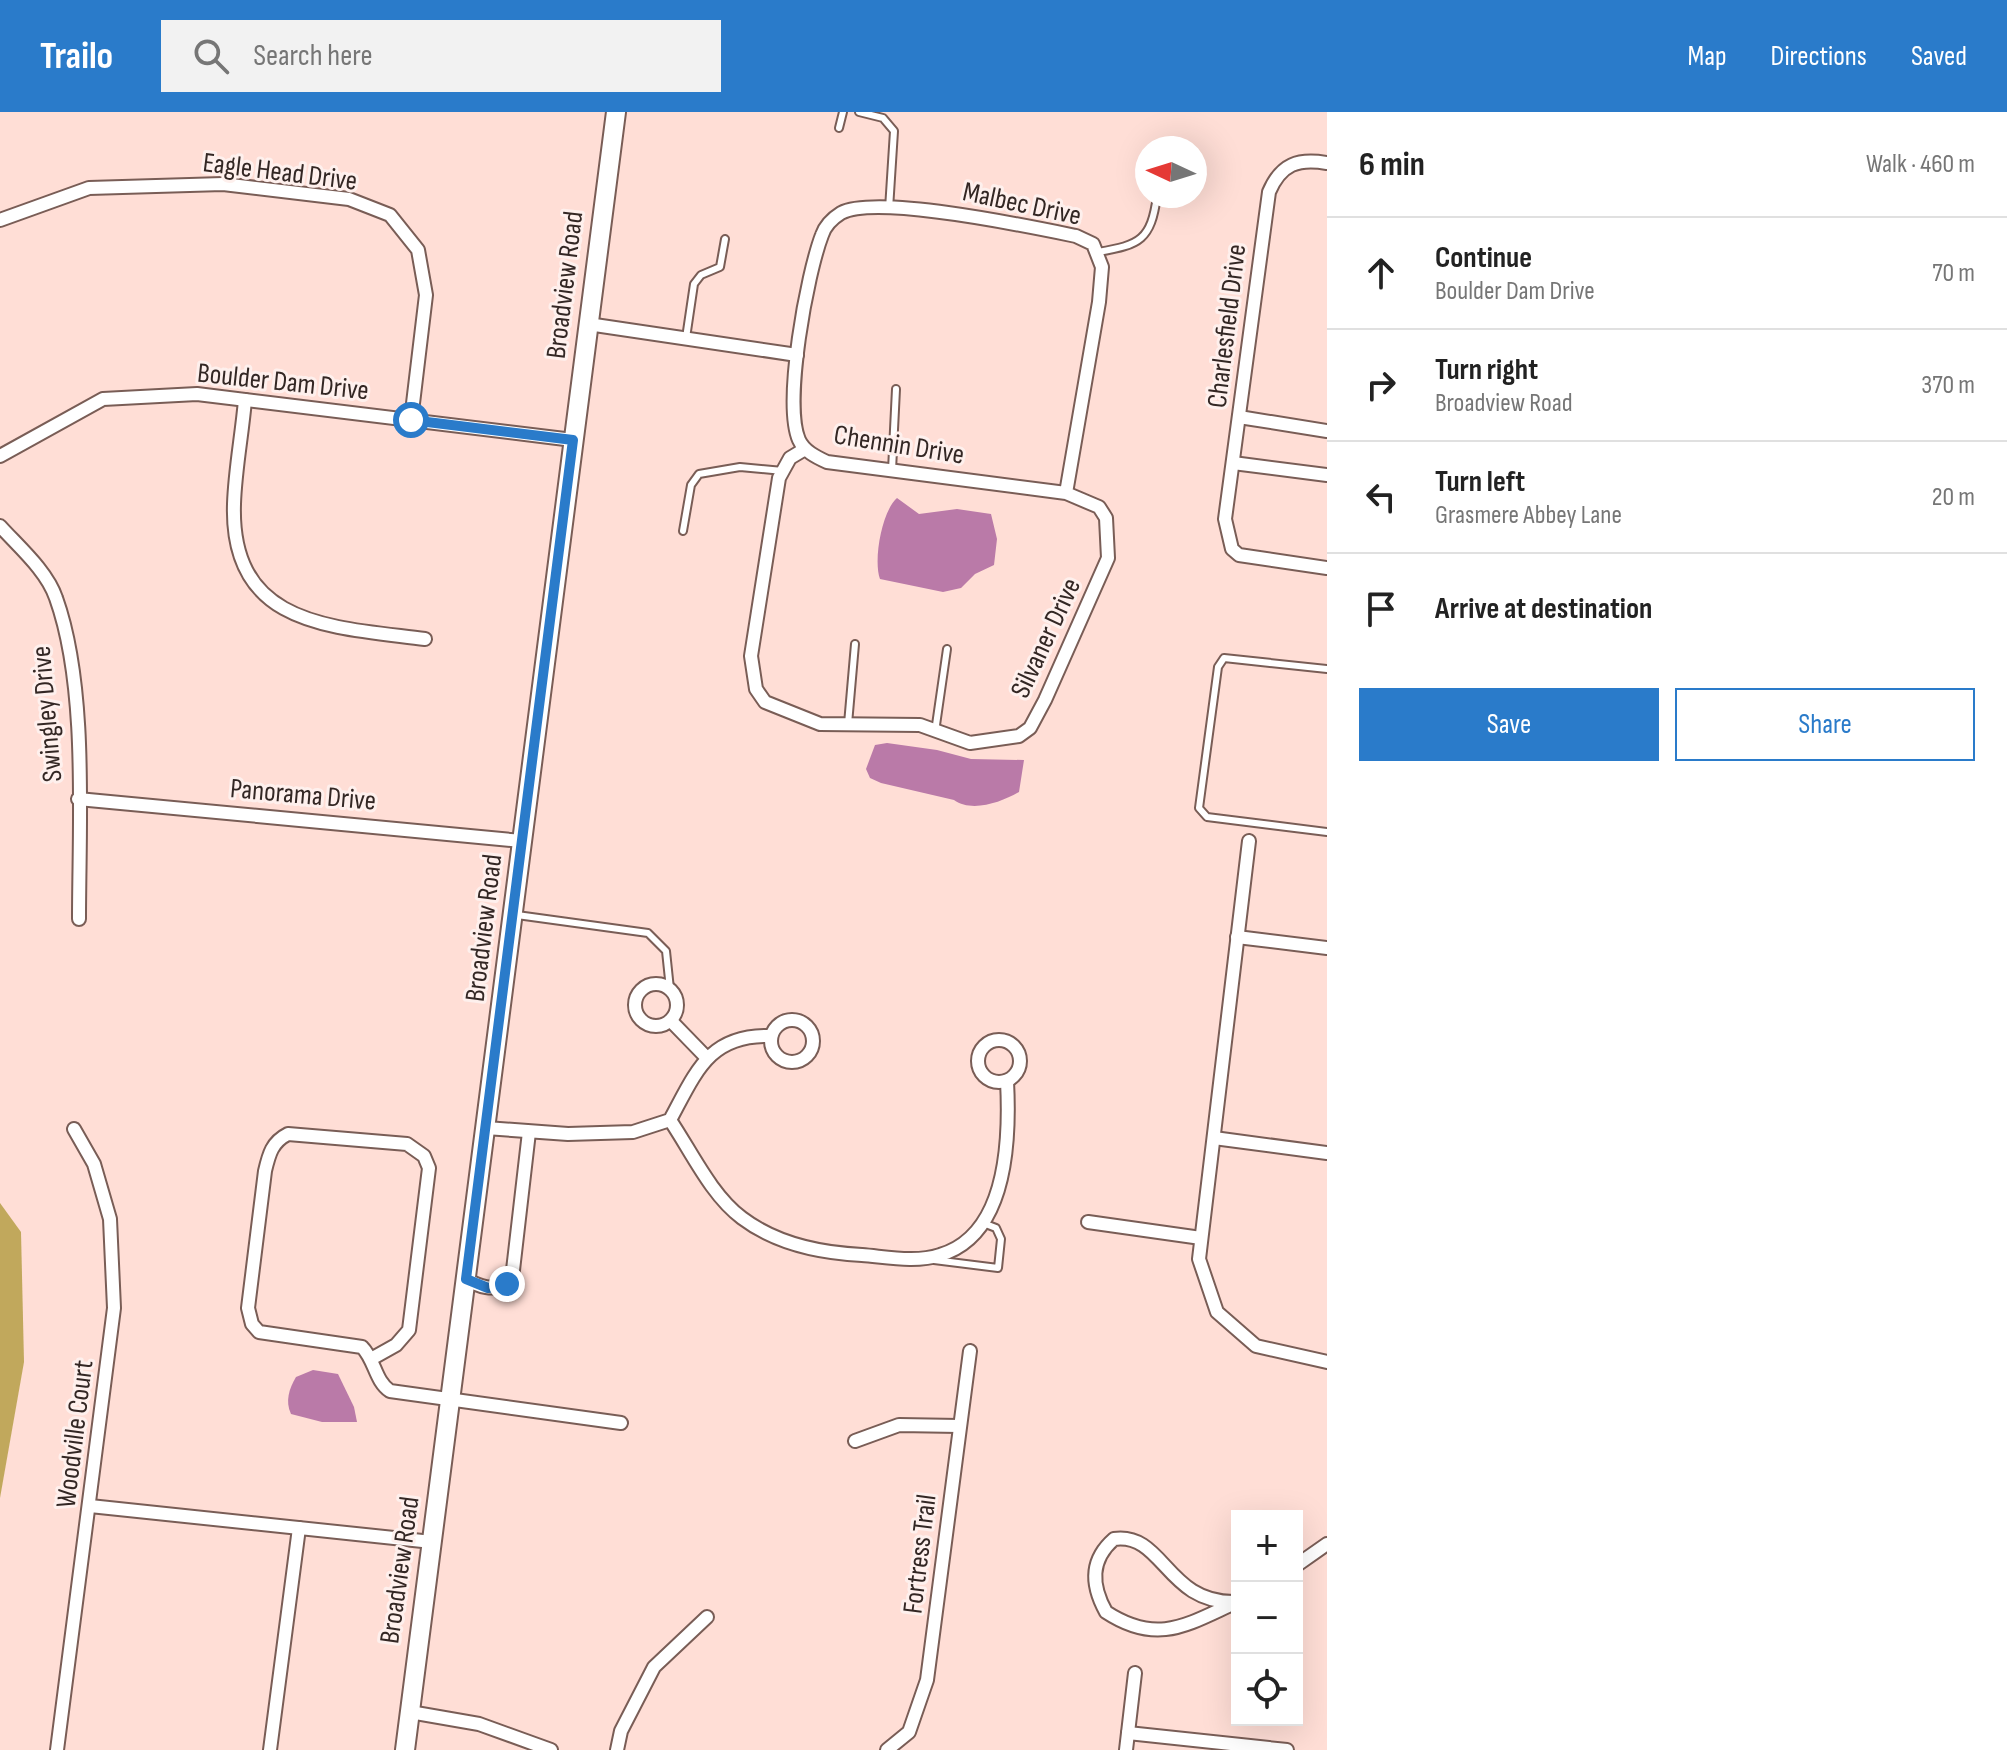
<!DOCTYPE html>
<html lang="en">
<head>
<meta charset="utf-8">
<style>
  body { margin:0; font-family:"Sofia Sans Condensed",sans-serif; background:#f2f2f2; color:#222 }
  .controls { position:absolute; right:24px; bottom:24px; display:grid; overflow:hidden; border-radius:0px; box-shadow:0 8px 32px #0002 }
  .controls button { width:72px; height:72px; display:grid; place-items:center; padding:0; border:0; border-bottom:2px solid #e0e0e0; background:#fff; color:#222; font:40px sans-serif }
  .compass { position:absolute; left:1135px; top:24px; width:72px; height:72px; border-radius:50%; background:#fff; box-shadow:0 8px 32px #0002; rotate:274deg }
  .stop { position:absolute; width:24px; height:24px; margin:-18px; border:6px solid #2a7bca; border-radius:50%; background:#fff }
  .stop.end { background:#2a7bca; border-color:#fff; box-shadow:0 2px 8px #0008 }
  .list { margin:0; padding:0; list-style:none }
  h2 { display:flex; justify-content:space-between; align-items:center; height:104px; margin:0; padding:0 32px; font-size:34px }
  h2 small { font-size:26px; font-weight:400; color:#767676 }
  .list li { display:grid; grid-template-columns:52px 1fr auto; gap:24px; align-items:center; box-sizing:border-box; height:112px; padding:0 32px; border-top:2px solid #e0e0e0 }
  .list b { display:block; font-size:30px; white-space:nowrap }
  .list p { margin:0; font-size:26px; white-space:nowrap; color:#767676 }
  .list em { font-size:26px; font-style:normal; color:#767676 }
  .actions { display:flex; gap:16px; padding:24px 32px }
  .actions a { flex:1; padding:18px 0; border:2px solid #2a7bca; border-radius:0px; text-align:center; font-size:28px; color:#2a7bca }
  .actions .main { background:#2a7bca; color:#fff }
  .icon { flex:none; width:44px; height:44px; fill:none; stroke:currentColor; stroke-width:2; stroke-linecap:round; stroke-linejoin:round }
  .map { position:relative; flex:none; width:1327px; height:1638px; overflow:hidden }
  header { display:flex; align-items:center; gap:48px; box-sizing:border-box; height:112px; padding:0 40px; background:#2a7bca; color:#fff }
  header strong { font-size:38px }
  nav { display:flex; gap:44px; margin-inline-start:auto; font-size:28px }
  .search { width:560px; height:72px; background:#f2f2f2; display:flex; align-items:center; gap:20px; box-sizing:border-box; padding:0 28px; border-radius:0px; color:#767676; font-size:30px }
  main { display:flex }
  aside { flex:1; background:#fff }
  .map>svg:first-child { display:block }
  .forest { fill:#c1a85c }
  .water { fill:#ba7aa8 }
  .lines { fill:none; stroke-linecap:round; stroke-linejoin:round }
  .lane-casing { stroke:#795d56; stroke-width:10 }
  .street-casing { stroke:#795d56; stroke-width:16 }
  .secondary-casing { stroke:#795d56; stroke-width:22 }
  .lane { stroke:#fff; stroke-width:6 }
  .street { stroke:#fff; stroke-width:12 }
  .secondary { stroke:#fff; stroke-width:18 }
  .route { stroke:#2a7bca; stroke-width:10 }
  .labels { text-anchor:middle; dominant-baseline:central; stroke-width:6; stroke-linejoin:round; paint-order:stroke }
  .street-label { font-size:28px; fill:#332724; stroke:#fef0ed }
</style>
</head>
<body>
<header>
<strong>Trailo</strong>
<div class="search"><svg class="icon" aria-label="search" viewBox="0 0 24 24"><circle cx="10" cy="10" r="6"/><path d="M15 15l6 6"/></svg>Search here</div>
<nav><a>Map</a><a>Directions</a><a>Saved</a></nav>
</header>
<main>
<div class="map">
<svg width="1327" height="1638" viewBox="0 0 1327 1638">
  <rect width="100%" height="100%" fill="#ffded6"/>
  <path class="forest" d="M 0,1091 L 21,1120 L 24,1250 L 0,1386 Z"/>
  <g class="water">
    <path d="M 897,386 L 919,402 L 957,397 L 991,402 L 997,427 L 994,453 L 975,462 L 961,476 L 943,480 L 880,467 C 873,448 882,399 897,386 Z"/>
    <path d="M 887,631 L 937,638 L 971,647 L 1024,648 L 1019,680 C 1002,690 972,701 954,688 L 881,671 L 870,666 L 866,657 L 875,633 Z"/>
    <path d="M 313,1258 L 338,1262 L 354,1295 L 357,1310 L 322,1310 L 291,1302 C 285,1289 289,1277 296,1265 Z"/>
  </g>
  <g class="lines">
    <defs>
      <g id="lane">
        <path d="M 859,0 L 883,6 L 894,19 L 889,97"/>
        <path d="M 839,16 L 843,0"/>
        <path d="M 1098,140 C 1140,133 1151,128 1157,84"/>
        <path d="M 686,226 L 694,172 L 701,163 L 720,155 L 725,127"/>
        <path d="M 892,358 L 896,277"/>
        <path d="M 683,419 L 691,373 L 699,362 L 740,355 L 783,359"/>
        <path d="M 1327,557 L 1224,546 L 1218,555 L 1199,696 L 1207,705 L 1327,720"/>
        <path d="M 848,612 L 855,532"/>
        <path d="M 935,620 L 947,537"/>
        <path d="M 517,803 L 648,821 L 666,839 L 670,877"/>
        <path d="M 934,1148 L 998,1156 L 1001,1127 L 996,1116 L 983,1111"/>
      </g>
      <g id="street">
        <path d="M 1327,51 C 1298,46 1281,52 1269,80 L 1225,407 L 1232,437 L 1239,443 L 1327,456"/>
        <path d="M 0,108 L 89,76 L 223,72 L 349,87 L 390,103 L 418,138 L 426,183 L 411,308"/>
        <path d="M 588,212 L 797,243"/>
        <path d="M 245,288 C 242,323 235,358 234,392 C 230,515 332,515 425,527"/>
        <path d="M 1239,305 L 1327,319"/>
        <path d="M 805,337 L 790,346 L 779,366 L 751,544 L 756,577 L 765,590 L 820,612 L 920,613 L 970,631 L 1019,624 L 1030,616 L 1045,588 L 1108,446 L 1106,406 L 1099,395 L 1066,381 L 827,350 C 816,345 804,339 799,328 C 783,291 807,162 822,123 C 825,114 833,106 841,101 C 877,82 1032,115 1076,124 L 1093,132 L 1102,155 L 1099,190 L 1066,381"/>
        <path d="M 0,344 L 103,287 L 197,282 L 573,328"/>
        <path d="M 1233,351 L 1327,363"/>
        <path d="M 0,414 C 19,435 47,459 56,486 C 88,575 79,712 79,807"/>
        <path d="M 78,687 L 522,729"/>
        <path d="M 1249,729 L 1199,1147 L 1217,1200 L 1256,1234 L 1327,1250"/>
        <path d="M 1237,825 L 1327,836"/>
        <circle cx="656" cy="893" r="21"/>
        <circle cx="792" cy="929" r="21"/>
        <path d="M 671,909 L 706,945"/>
        <circle cx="999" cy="949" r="21"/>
        <path d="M 670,1008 C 691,1039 711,1083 742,1106 C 775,1131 820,1141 862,1143 C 887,1145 916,1151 940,1143 C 1008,1123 1010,1025 1007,969"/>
        <path d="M 486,1016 L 568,1022 L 633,1020 L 670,1008 C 696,960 709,922 771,924"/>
        <path d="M 1214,1026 L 1327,1041"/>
        <path d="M 1088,1110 L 1201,1126"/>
        <path d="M 466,1167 C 480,1175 492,1179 507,1172 L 513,1158 L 529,1020"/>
        <path d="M 371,1247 L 396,1233 L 409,1218 L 429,1056 L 424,1044 L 407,1032 L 288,1022 C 272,1030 269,1042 265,1059 L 248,1196 L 252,1212 L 259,1220 L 362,1235 C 375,1248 375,1269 390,1279 L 621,1311"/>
        <path d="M 855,1329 L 899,1313 L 959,1314"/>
        <path d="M 90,1394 L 432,1430"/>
        <path d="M 1297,1453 L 1327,1432"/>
        <path d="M 1236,1490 C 1166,1492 1164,1420 1114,1427 C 1090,1448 1091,1473 1106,1500 C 1158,1534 1188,1512 1237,1490"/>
        <path d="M 410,1600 L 479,1612 L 551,1638"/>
        <path d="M 1128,1621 L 1287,1638"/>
        <path d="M 57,1638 L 114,1196 L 110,1107 L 94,1052 L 74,1017"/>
        <path d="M 270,1638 L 299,1416"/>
        <path d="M 617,1638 L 621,1619 L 654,1555 L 707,1505"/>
        <path d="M 887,1638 L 909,1620 L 927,1568 L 970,1239"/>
        <path d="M 1126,1638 L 1135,1561"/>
      </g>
      <path id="secondary" d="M 405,1638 L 616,0"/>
    </defs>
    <use href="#lane" class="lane-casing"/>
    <use href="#street" class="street-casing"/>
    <use href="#secondary" class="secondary-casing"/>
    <use href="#lane" class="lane"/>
    <use href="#street" class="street"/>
    <use href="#secondary" class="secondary"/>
  </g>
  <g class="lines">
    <path class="route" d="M 411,308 L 573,328 L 466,1167 L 488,1176 L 507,1172"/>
  </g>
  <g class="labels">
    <g class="street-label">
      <text transform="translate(280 60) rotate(7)">Eagle Head Drive</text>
      <text transform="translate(1022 92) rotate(12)">Malbec Drive</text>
      <text transform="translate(565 173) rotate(-83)">Broadview Road</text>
      <text transform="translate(1227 214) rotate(-83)">Charlesfield Drive</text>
      <text transform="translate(283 270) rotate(6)">Boulder Dam Drive</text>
      <text transform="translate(899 333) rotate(9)">Chennin Drive</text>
      <text transform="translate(1046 526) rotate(-65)">Silvaner Drive</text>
      <text transform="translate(47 602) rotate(-95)">Swingley Drive</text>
      <text transform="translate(303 683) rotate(5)">Panorama Drive</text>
      <text transform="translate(484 816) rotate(-83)">Broadview Road</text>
      <text transform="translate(75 1322) rotate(-83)">Woodville Court</text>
      <text transform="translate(920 1442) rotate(-83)">Fortress Trail</text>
      <text transform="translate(400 1458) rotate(-82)">Broadview Road</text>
    </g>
  </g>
</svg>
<div class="controls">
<button>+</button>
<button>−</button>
<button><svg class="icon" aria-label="locate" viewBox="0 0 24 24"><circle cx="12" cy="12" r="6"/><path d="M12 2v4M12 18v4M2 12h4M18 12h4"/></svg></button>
</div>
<svg class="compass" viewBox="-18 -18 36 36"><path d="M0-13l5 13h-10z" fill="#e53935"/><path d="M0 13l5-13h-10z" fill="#767676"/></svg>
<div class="stop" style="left:411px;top:308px"></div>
<div class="stop end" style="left:507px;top:1172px"></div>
</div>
<aside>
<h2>6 min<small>Walk · 460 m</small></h2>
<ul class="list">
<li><svg class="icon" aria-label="ahead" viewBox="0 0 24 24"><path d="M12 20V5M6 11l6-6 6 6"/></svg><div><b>Continue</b><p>Boulder Dam Drive</p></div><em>70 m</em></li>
<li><svg class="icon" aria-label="right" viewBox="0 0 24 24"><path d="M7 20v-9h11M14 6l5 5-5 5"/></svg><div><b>Turn right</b><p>Broadview Road</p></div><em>370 m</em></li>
<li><svg class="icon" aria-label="left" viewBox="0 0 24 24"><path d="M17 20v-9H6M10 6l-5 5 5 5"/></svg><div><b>Turn left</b><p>Grasmere Abbey Lane</p></div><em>20 m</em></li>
<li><svg class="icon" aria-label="arrive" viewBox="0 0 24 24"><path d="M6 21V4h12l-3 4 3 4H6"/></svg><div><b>Arrive at destination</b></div></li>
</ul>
<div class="actions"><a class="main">Save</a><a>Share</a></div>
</aside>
</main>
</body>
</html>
